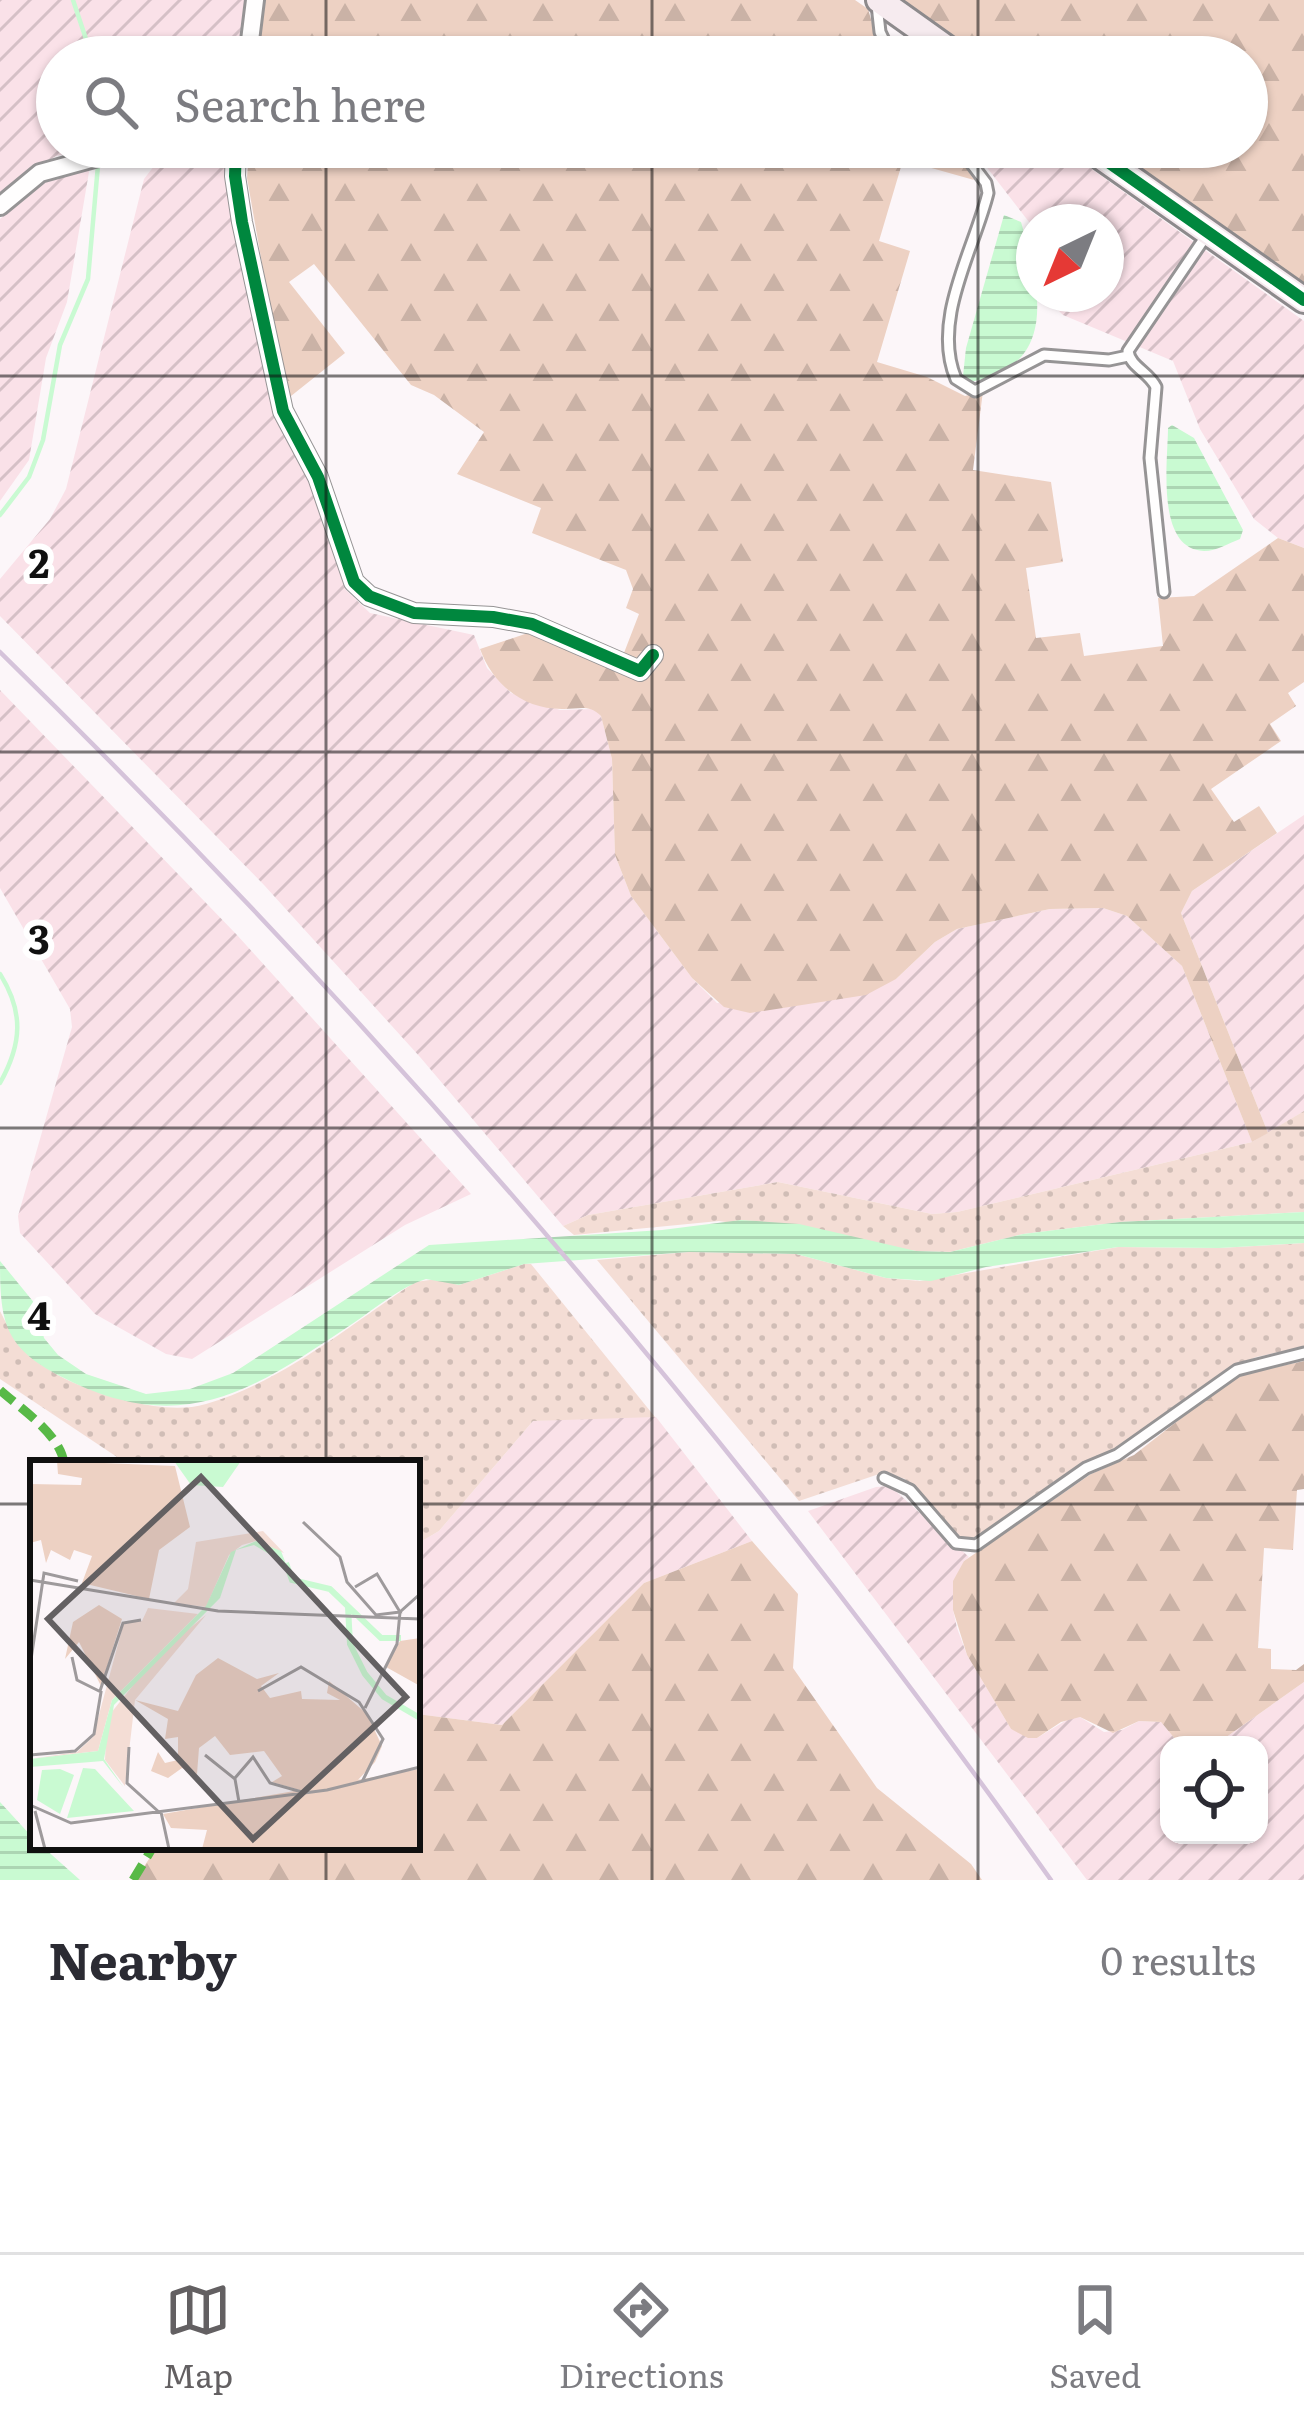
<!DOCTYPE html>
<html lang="en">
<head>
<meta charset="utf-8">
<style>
  body { margin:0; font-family:Literata,serif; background:#f2f2f3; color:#2b2b33 }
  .controls { position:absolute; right:36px; bottom:36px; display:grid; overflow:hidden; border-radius:24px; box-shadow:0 3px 9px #0004 }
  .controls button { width:108px; height:108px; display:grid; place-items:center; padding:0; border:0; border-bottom:3px solid #e1e1e2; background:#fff; color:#2b2b33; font:60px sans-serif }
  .compass { position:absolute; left:1016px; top:204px; width:108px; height:108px; border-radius:50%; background:#fff; box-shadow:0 3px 9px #0004; rotate:223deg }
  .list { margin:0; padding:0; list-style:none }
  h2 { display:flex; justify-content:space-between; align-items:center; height:156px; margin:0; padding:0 48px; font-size:51px }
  h2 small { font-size:39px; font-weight:400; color:#7c7c81 }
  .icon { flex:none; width:66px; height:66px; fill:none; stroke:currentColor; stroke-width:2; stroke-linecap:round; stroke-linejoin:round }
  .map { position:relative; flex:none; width:1304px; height:1880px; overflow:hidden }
  .search { position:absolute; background:#fff; box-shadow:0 3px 9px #0004; left:36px; right:36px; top:36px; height:132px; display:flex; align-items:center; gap:30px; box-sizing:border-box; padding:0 42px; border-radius:66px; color:#7c7c81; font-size:45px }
  .sheet { height:372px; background:#fff }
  nav { display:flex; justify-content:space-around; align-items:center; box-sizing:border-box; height:168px; border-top:3px solid #e1e1e2; background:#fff; font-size:33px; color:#7c7c81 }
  nav a { display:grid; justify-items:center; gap:6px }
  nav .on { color:#636062 }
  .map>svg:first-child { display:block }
  .farmland { fill:url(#farmland-furrows) }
  .grass { fill:url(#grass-dots) }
  .forest { fill:url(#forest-firs) }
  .water { fill:url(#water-rules) }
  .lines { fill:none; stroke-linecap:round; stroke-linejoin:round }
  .stream { stroke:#c9fad2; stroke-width:4.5 }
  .lane-casing { stroke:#969495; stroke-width:15 }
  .street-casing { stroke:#969495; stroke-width:22 }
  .secondary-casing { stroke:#8d8a8c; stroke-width:30 }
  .lane { stroke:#fffefe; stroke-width:9 }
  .street { stroke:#fffefe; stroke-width:16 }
  .secondary { stroke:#f6ebef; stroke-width:24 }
  .rail { stroke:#d5c3da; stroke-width:4.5 }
  .quiet { stroke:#58b947; stroke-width:9; stroke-dasharray:18 9; stroke-linecap:butt }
  .cycleway-casing { stroke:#fff; stroke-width:20 }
  .cycleway { stroke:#00873e; stroke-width:12 }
  .grid { fill:none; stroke:#101010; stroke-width:3; stroke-opacity:0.55 }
  .inset-river { fill:none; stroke:#c9fad2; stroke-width:6 }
  .inset-road { fill:none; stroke:#9e9a9c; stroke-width:3 }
  .view { fill:#636062; fill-opacity:0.15; stroke:#636062; stroke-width:6 }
  .inset-edge { fill:none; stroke:#101010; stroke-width:6 }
  .grid-label { font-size:39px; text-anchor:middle; font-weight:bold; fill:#101010; stroke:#fff; stroke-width:12; stroke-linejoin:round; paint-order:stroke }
</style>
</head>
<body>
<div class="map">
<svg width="1304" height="1880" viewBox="0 0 1304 1880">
  <defs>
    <pattern id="farmland-furrows" width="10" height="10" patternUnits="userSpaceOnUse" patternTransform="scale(3)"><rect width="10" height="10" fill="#fae1e8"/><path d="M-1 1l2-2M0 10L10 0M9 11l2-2" fill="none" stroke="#d5c0c6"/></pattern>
    <pattern id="grass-dots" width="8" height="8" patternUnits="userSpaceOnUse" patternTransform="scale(3)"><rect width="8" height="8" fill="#f4ddd5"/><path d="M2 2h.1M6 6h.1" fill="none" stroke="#d0bdb6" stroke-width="1.8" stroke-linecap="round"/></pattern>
    <pattern id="forest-firs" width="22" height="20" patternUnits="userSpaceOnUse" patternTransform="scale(3)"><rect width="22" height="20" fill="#edd1c3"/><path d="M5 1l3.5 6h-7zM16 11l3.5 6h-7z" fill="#cab2a6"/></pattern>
    <pattern id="water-rules" width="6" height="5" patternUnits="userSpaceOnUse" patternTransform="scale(3)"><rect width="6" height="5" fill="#c9fad2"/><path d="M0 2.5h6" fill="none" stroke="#acd5b3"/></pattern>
  </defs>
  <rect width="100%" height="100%" fill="#fcf6f9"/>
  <g class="farmland">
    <path d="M 0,0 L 246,0 L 236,57 L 57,57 L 57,147 L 91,147 L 56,156 L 0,192 Z"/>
    <path d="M 197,147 L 219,147 L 225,155 L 274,408 L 310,476 L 346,590 L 370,613 L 474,635 L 487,668 L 511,693 L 560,710 L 595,709 L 601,716 L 612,759 L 615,855 L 631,896 L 692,978 L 717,1003 L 896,979 L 935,942 L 957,929 L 1050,909 L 1103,908 L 1127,916 L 1182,966 L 1252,1142 L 957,1212 L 932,1214 L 778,1182 L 588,1215 L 563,1226 L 420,1057 L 264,885 L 0,616 L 0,579 L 50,519 L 66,489 L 144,179 L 154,166 Z"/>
    <path d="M 971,147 L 1061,147 L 1304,321 L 1304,548 L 1278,538 L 1254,519 L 1200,429 L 1173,361 L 1063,315 L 1057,309 L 1052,294 L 1106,294 L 1106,222 L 1034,222 L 1034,237 L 1029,222 Z"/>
    <path d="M 90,166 L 67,302 L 46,358 L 29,460 L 0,501 L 0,219 L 35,187 L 60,174 Z"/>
    <path d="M 0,690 L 237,935 L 471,1194 L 405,1225 L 192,1359 L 166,1354 L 95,1314 L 20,1233 L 18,1216 L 72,1027 L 70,1009 L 0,888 Z"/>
    <path d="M 1304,815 L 1304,1111 L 1268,1133 L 1181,913 L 1192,891 Z"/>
    <path d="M 620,1416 L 656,1417 L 752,1541 L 644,1583 L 502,1725 L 417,1714 L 417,1544 L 439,1531 L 533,1421 Z"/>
    <path d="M 890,1486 L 969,1557 L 964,1561 L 953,1610 L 957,1628 L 967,1655 L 1011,1729 L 1037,1738 L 1070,1718 L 1080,1717 L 1104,1732 L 1122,1730 L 1139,1721 L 1161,1722 L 1180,1745 L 1169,1745 L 1169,1835 L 1259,1835 L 1259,1745 L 1215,1745 L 1304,1682 L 1304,1880 L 1087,1880 L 808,1511 L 876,1487 Z"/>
  </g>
  <g class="grass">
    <path d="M 1304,1111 L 1304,1212 L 1120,1222 L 1023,1234 L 950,1252 L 916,1251 L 719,1221 L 574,1235 L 563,1226 L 588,1215 L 778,1182 L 932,1214 L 957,1212 L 1252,1142 Z"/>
    <path d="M 1304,1243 L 1304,1347 L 1256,1357 L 1225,1371 L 1138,1437 L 1090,1461 L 980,1536 L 967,1540 L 945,1530 L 905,1479 L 885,1472 L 799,1501 L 597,1260 L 689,1252 L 796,1254 L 886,1278 L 920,1281 L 1118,1247 L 1219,1248 Z"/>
    <path d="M 524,1264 L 531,1264 L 655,1417 L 533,1421 L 439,1531 L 417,1544 L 417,1463 L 126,1463 L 0,1379 L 0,1311 C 19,1351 45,1373 87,1388 C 123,1400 168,1415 206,1404 C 282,1382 350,1325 415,1282 L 437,1279 L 459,1285 Z"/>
  </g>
  <g class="forest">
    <path d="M 262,0 L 855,0 L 868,9 L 882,57 L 256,57 Z"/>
    <path d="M 898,0 L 1304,0 L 1304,286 L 1106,147 L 1247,147 L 1247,57 L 979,57 Z"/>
    <path d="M 249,147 L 953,147 L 974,180 L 903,160 L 879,241 L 910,251 L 877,362 L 927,377 L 965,396 L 983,391 L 973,470 L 1051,482 L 1063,562 L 1026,568 L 1036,638 L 1080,633 L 1084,656 L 1163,646 L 1158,598 L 1194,596 L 1278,538 L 1304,548 L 1304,682 L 1288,693 L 1296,706 L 1270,724 L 1281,741 L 1211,789 L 1234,822 L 1259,806 L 1277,833 L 1192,891 L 1181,913 L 1268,1133 L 1252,1142 L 1182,966 L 1127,916 L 1103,908 L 1050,909 L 957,929 L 935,942 L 896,979 L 866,995 L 750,1013 L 724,1007 L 692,978 L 631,896 L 615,855 L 612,759 L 601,716 C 589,704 579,709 564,709 C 524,710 493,685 480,649 L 528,633 L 617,671 L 639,614 L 626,608 L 633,589 L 626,570 L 532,533 L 541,508 L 457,474 L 484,432 L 434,395 L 411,385 L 314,264 L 289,282 L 345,353 L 286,400 L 247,178 Z"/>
    <path d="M 1304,1361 L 1304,1489 L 1297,1490 L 1293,1550 L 1264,1548 L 1258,1648 L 1271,1649 L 1271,1669 L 1296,1670 L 1304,1664 L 1304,1682 L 1215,1745 L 1180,1745 L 1161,1722 L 1139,1721 L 1113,1733 L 1080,1717 L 1061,1722 L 1037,1738 L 1028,1738 L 1011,1729 L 967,1655 L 953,1610 L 953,1581 L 964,1561 L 1091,1474 L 1134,1455 L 1235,1376 Z"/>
    <path d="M 752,1541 L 798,1594 L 793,1668 L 877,1788 L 971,1864 L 982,1880 L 135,1880 L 157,1847 L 417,1847 L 417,1714 L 502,1725 L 644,1583 Z"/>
  </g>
  <g class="water">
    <path d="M 1004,215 L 1021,222 C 1040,287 1060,366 970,382 L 963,376 L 966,348 Z"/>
    <path d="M 1172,425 L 1194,438 L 1243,530 L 1240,539 C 1229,543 1217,551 1204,551 C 1155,549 1168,461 1168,428 Z"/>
    <path d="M 1304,1212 L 1304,1243 L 1219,1248 L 1118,1247 L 986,1267 L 931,1281 L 886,1278 L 796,1254 L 689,1252 L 524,1264 L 459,1285 L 426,1279 C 400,1287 377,1307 355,1322 C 256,1388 186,1439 66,1379 C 5,1349 0,1325 0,1261 L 36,1305 L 44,1338 L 58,1355 L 86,1374 L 146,1394 L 190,1389 L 233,1373 L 429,1245 L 662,1230 L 741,1220 L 799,1224 L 916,1251 L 950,1252 L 1023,1234 L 1120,1222 Z"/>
    <path d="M 0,1802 L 33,1838 L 33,1847 L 43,1847 L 80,1880 L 0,1880 Z"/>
  </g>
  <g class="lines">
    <g class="stream">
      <path d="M 73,0 L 92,57"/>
      <path d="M 0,515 L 29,477 L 43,440 L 60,345 L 88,279 L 98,165"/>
      <path d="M 0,974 C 24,1012 22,1044 0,1083"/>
    </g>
    <defs>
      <g id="lane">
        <path d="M 877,5 L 880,32 L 892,57"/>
        <path d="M 959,147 L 986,183 L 988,193 C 974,250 931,320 956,379 L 975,391 L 1044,355 L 1109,360 L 1128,356"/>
        <path d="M 1164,592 L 1150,458 L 1156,387 C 1149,372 1130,367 1128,351 L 1208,233"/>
        <path d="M 884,1478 L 910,1490 L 956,1543 L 976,1545 L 1086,1468 L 1117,1455 L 1237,1370 L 1304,1353"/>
      </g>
      <g id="street">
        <path d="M 248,57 L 255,0"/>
        <path d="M 236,147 L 235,176 L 242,222 L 283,411 L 318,477 L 354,582 L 369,596 L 414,613 L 493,617 L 532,624 L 640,671 L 653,655"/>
        <path d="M 0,206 L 40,173 L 135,147"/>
      </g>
      <g id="secondary">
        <path d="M 879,0 L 959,57"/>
        <path d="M 1087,147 L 1304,300"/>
      </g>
    </defs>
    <use href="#lane" class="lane-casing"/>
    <use href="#street" class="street-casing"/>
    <use href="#secondary" class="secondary-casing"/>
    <use href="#lane" class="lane"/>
    <use href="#street" class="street"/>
    <use href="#secondary" class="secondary"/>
    <path class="rail" d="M 0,652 C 384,1028 740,1442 1051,1880"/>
    <g class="quiet">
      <path d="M 0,1390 C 21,1409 60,1434 64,1463"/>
      <path d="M 133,1880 L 153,1847"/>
    </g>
    <defs>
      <g id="cycleway">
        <path d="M 236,147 L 235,176 L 242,222 L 283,411 L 318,477 L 354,582 L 369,596 L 414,613 L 493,617 L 532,624 L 640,671 L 653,655"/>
        <path d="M 1087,147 L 1304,300"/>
      </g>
    </defs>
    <use href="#cycleway" class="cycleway-casing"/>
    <use href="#cycleway" class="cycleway"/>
  </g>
  <path class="grid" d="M 326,0 L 326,57M 652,0 L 652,57M 978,0 L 978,57M 326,147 L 326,1463M 652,147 L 652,1880M 978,147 L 978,1880M 0,376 L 1304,376M 0,752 L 1304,752M 0,1128 L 1304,1128M 0,1504 L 33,1504M 417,1504 L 1304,1504M 326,1847 L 326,1880"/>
  <g transform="translate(30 1460)">
    <rect width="390" height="390" fill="#fcf6f9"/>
    <path d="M 233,71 L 254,93 L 226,81 L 212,85 L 199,95 L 176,147 L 144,143 L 158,129 L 166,82 ZM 118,148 L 168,154 L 82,240 L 68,291 L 0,299 L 47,292 L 63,277 L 94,162 L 112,161 ZM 176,155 L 105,240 L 95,326 L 75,300 L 77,258 L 128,194 Z" fill="#f4ddd5"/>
    <path d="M 27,1 L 145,6 L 160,67 L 129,90 L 119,139 L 52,123 L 62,96 L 44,90 L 40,100 L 21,90 L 16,103 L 11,80 L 0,83 L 0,24 L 51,25 L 52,18 L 28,14 ZM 69,145 L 92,159 L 71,226 L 49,182 L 35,199 L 43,162 ZM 390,178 L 390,226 L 356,207 L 370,181 ZM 188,198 L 227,219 L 249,213 L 231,226 L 240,238 L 271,231 L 272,239 L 310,240 L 297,233 L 299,221 L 337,254 L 352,286 L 345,302 L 326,322 L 273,331 L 242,322 L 252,316 L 234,291 L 200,295 L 185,276 L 169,288 L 167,314 L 152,308 L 138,318 L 121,311 L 128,292 L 135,303 L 148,300 L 148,277 L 135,279 L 138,259 L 105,240 L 148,251 L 166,215 ZM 390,309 L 390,389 L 172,389 L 177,370 L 141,368 L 133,354 Z" fill="#edd1c3"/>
    <path d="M 144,1 L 211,1 L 193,27 L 161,25 ZM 226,81 L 251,91 L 256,104 L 224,85 L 206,90 L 190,138 L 84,245 L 74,299 L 94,328 L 73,301 L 0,307 L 0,299 L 68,291 L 82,240 L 176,146 L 201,92 ZM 53,308 L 65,309 L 104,351 L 37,358 ZM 30,309 L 44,315 L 30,354 L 7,340 L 12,310 Z" fill="#c9fad2"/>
    <path class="inset-river" d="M 256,103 L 262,120 L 300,129 L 351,178 L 371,178M 318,147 L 320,184 L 335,214 L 354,237 L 390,258"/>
    <path class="inset-road" d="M 273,62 L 310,97 L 317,122 L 346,155 L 370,152 L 347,114 L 325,127M 0,120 L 188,151 L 390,159M 0,206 L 14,113 L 48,121M 70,231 L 93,163 L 111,160M 228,231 L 271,207 L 329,242 L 353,279 L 332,322M 335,248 L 367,184 L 370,152 L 390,134M 99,287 L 97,323 L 130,353M 0,295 L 45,291 L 64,274 L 71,232 L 47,220 L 42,197M 175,295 L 205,319 L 209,342M 205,318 L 223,297 L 240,323 L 272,332M 0,345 L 41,363 L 297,330 L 390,307M 5,351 L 15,389M 131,352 L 139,389"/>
    <path class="view" d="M 171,17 L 376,237 L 223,379 L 18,159 Z"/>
    <rect width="390" height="390" class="inset-edge"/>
  </g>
  <g class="grid-label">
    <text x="39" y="578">2</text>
    <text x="39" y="954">3</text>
    <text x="39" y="1330">4</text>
  </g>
</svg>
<div class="controls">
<button><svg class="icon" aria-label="locate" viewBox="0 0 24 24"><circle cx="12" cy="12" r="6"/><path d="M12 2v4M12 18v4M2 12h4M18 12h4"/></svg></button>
</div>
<svg class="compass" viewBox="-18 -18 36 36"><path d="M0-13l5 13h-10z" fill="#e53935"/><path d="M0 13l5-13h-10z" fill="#7c7c81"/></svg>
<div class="search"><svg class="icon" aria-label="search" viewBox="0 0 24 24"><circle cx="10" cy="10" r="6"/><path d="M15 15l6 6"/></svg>Search here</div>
</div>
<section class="sheet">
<h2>Nearby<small>0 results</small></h2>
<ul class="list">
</ul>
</section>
<nav>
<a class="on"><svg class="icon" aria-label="map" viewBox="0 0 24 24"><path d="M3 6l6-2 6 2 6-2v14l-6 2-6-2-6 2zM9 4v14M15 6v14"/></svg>Map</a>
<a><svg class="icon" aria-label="directions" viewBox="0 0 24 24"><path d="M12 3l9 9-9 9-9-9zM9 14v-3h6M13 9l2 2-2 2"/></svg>Directions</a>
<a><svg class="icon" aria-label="saved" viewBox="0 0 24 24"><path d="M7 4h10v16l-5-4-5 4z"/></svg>Saved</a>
</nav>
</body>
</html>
